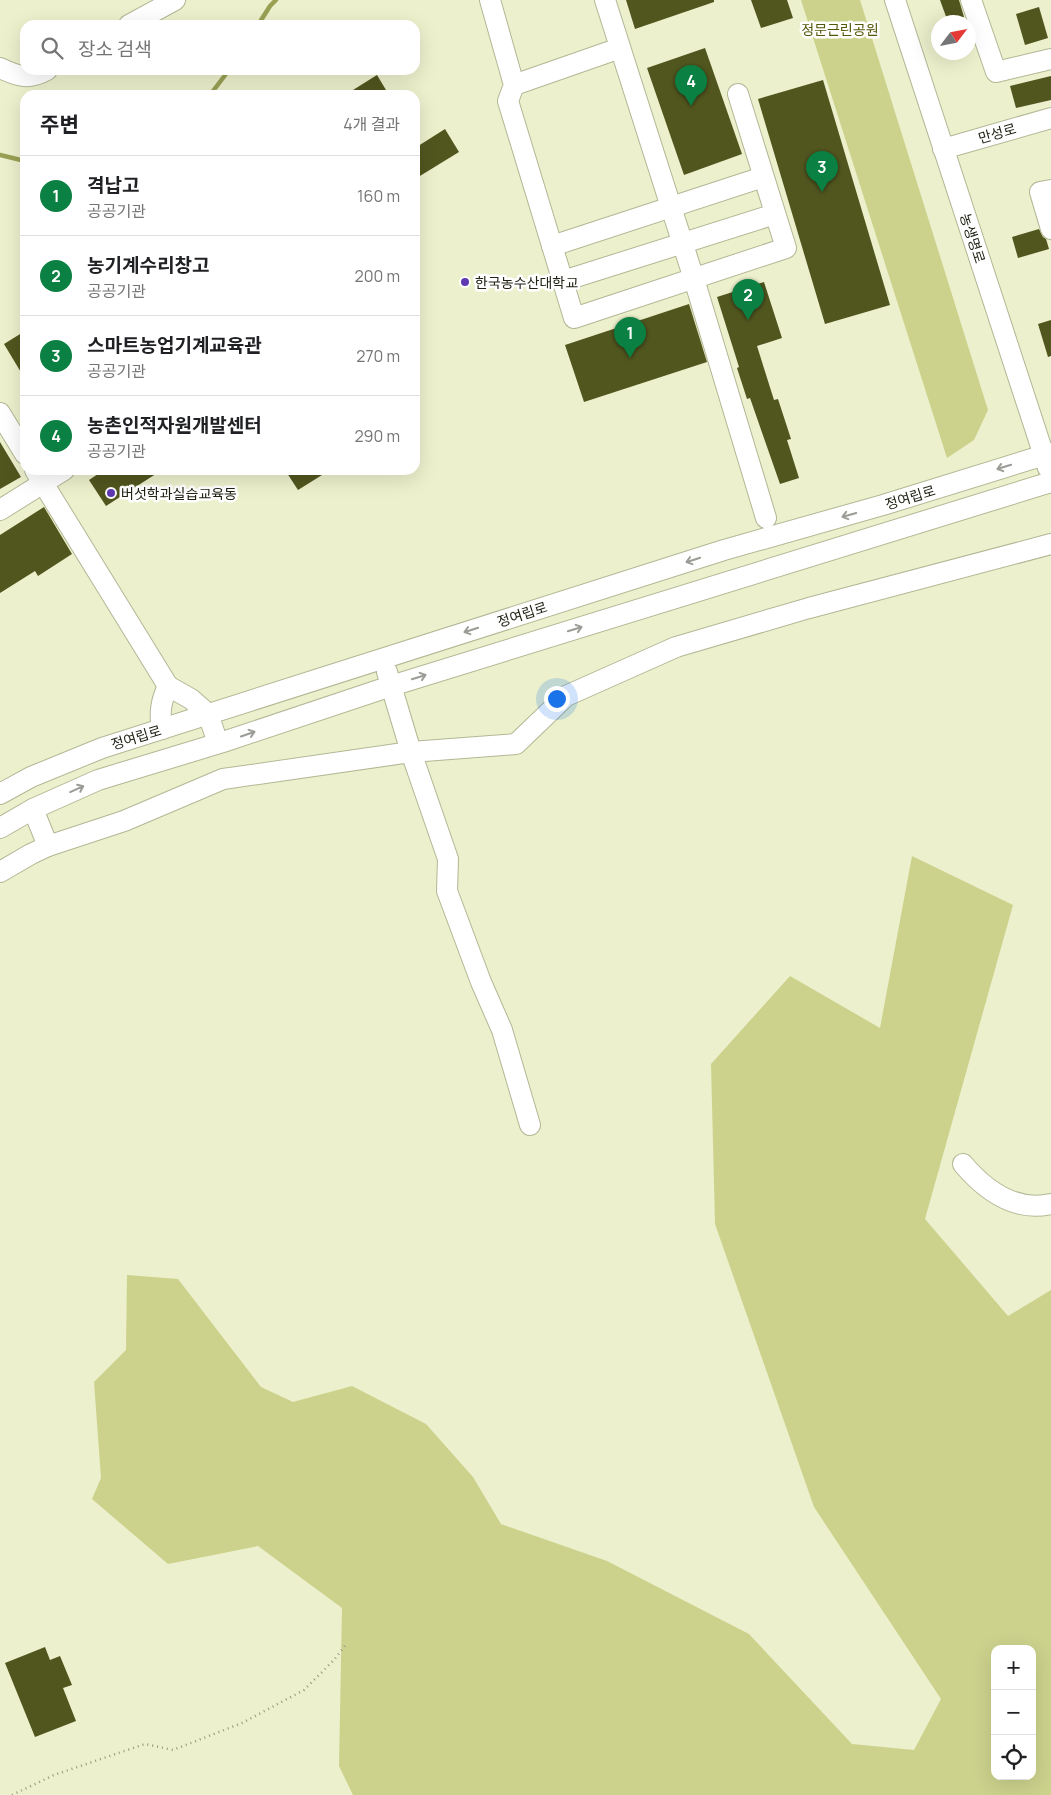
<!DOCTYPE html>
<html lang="ko">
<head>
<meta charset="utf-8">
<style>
  body { margin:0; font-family:Manrope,"Noto Sans KR",sans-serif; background:#f2f2f2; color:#202124 }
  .controls { position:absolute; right:15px; bottom:15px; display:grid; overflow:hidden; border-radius:10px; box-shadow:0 5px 20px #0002 }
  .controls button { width:45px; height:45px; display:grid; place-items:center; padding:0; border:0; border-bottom:1px solid #e0e0e0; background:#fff; color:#202124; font:25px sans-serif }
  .compass { position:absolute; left:931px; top:15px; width:45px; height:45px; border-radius:50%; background:#fff; box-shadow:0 5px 20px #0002; rotate:58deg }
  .you { position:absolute; left:556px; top:698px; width:18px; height:18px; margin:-12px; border:4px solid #fff; border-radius:50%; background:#1a73e8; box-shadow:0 0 0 8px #1a73e833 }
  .badge { display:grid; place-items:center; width:32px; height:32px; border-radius:50%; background:#0b8043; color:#fff; font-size:16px; font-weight:700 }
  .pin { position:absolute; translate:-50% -41px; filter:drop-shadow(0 1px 2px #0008) }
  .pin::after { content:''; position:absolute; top:26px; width:18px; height:15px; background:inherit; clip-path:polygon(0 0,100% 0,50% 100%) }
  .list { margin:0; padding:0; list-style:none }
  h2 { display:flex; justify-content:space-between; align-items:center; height:65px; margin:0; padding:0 20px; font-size:21px }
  h2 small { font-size:16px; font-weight:400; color:#757577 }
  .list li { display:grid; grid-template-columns:32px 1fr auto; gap:15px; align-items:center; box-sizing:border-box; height:80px; padding:0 20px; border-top:1px solid #e0e0e0 }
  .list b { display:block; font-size:19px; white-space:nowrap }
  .list p { margin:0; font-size:16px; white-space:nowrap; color:#757577 }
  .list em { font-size:16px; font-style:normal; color:#757577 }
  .icon { flex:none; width:28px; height:28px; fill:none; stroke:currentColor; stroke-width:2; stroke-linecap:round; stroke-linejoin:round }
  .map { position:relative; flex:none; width:1051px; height:1795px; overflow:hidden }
  .search { position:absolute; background:#fff; box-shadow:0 5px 20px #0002; left:20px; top:20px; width:400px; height:55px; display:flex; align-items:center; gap:12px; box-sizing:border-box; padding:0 18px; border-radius:15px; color:#757577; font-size:19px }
  .panel { position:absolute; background:#fff; box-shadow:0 5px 20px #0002; left:20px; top:90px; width:400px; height:385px; border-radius:15px }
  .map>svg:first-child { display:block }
  .green { fill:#ccd28c; fill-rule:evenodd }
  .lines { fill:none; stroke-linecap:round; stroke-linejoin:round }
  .stream { stroke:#99a054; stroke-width:4.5 }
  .building { fill:#51551e }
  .minor-casing { stroke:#b3b795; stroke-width:22 }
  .path { stroke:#96997f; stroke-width:2.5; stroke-dasharray:1 4; stroke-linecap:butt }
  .minor { stroke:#fff; stroke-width:20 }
  .oneway { stroke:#9b9c96 }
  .poi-dot { fill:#5f39b1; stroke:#fff; stroke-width:2 }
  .labels { text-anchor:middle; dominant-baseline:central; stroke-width:5; stroke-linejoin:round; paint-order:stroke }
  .park-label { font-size:14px; fill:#55580a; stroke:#fff }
  .street-label { font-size:14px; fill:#212315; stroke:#fff }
  .poi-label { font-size:14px; fill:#212315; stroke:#fff; text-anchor:start }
</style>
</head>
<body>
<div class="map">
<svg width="1051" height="1795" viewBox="0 0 1051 1795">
  <rect width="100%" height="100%" fill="#ecf0cc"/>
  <g class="green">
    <path d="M 801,0 L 860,0 L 988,410 L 974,440 L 947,458 Z"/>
    <path d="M 912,856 L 1013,905 L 925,1219 L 1008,1316 L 1051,1290 L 1051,1795 L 353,1795 L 339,1766 L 342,1608 L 258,1546 L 168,1564 L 92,1499 L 101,1478 L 94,1382 L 126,1350 L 127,1275 L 178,1279 L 261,1387 L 293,1402 L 352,1386 L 426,1424 L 473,1477 L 501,1524 L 607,1561 L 749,1634 L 852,1744 L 914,1750 L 941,1699 L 814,1507 L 715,1224 L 711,1064 L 790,976 L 880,1028 ZM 995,1649 L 1032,1649 L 1032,1776 L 995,1776 Z"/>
  </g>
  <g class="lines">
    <g class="stream">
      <path d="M 258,25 L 270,6 L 276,0"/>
      <path d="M 210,95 L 229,70"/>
      <path d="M 0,155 L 25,161"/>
    </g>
  </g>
  <g class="building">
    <path d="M 626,0 L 714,0 L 714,2 L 635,29 Z"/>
    <path d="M 751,0 L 787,0 L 793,18 L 761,28 Z"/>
    <path d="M 940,0 L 959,0 L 964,17 L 948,22 Z"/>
    <path d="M 1039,7 L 1048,38 L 1025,45 L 1016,14 Z"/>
    <path d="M 705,48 L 742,154 L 684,175 L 647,68 Z"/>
    <path d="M 377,75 L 389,95 L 345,95 Z"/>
    <path d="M 1051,76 L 1051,100 L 1016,108 L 1010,86 Z"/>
    <path d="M 823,80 L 890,305 L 825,324 L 758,99 Z"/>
    <path d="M 445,129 L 459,152 L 415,179 L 415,148 Z"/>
    <path d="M 1039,229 L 1043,237 L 1046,239 L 1049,249 L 1018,258 L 1012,237 Z"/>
    <path d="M 764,282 L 782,338 L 757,346 L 774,400 L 778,399 L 791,439 L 787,440 L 799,478 L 780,484 L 750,398 L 747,399 L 737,368 L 739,367 L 717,297 Z"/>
    <path d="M 689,304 L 707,362 L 584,402 L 565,345 Z"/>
    <path d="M 1051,320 L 1051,356 L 1048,357 L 1038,324 Z"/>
    <path d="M 25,331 L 25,379 L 4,344 Z"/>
    <path d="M 0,442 L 21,477 L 0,489 Z"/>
    <path d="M 104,470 L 162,470 L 106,506 L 89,480 Z"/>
    <path d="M 285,470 L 330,470 L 298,490 Z"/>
    <path d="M 44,507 L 72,554 L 38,576 L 35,571 L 0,593 L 0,535 Z"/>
    <path d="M 45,1647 L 50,1660 L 60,1656 L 72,1685 L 63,1688 L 76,1721 L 35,1737 L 5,1663 Z"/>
  </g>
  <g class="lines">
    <defs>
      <g id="minor">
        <path d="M 490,0 L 514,85 L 508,101 L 574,318 L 786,248 L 738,94"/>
        <path d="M 605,0 L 694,279 L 766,518"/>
        <path d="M 895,0 L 1048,468"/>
        <path d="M 971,0 L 996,72 L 1051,59"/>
        <path d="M 129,25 L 175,0"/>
        <path d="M 0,68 C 19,77 29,80 47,70"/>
        <path d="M 514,85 L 620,48"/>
        <path d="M 943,149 L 1051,118"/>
        <path d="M 1051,190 L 1040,192 L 1051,229"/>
        <path d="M 552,246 L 763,177"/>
        <path d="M 563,281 L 775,214"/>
        <path d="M 0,413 L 25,454"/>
        <path d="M 35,470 L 168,686 L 191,699 L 208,714 L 218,743"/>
        <path d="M 0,510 L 64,470"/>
        <path d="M 387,672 L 411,752 L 448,859 L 447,891 L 481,982 L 502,1030 L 530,1125"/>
        <path d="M 162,729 C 159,713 161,701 168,686"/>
        <path d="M 0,794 L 31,777 L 102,748 L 724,550 L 883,505 L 1051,453"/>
        <path d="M 33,809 L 48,846 L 124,821 L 223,779 L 411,752 L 516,744 L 566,696 L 676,647 L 809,608 L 1051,544"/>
        <path d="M 0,828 L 33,809 L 98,780 L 223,742 L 391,686 L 1051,482"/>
        <path d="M 0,872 L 31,854 L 48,846"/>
        <path d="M 963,1164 C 985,1190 1015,1212 1051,1204"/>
      </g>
    </defs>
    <use href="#minor" class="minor-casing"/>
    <path class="path" d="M 12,1795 L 54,1775 L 145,1744 L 173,1750 L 242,1723 L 304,1690 L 334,1660 L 347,1643"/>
    <use href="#minor" class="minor"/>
  </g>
  <defs><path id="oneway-shaft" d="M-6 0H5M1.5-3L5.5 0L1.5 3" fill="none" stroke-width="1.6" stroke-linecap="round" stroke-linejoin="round" transform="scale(1.25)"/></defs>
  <g class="oneway">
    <use href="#oneway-shaft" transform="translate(1004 467) rotate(163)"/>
    <use href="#oneway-shaft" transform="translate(849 515) rotate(164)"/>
    <use href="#oneway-shaft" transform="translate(693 560) rotate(162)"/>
    <use href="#oneway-shaft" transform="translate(575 629) rotate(-17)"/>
    <use href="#oneway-shaft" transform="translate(471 630) rotate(162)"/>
    <use href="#oneway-shaft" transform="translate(419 677) rotate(-17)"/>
    <use href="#oneway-shaft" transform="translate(248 734) rotate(-19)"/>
    <use href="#oneway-shaft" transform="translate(77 789) rotate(-24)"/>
  </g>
  <g class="poi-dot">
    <circle cx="465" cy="282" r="5"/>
    <circle cx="111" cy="493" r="5"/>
  </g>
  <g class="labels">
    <g class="park-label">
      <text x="840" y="29">정문근린공원</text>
    </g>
    <g class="street-label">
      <text transform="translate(997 133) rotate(-16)">만성로</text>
      <text transform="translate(973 238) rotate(72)">농생명로</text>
      <text transform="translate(910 497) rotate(-17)">정여립로</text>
      <text transform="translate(522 614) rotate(-18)">정여립로</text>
      <text transform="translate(136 737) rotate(-17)">정여립로</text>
    </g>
    <g class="poi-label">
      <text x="475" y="282">한국농수산대학교</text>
      <text x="121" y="493">버섯학과실습교육동</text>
    </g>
  </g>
</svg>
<div class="controls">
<button>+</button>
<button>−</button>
<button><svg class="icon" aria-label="locate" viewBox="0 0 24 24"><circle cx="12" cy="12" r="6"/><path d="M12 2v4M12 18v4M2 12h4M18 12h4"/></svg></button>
</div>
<svg class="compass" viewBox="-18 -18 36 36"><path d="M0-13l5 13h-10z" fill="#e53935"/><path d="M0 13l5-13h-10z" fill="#757577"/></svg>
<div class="you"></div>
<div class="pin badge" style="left:630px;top:358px">1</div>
<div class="pin badge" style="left:748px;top:320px">2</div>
<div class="pin badge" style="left:822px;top:192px">3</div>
<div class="pin badge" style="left:691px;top:106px">4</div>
<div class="search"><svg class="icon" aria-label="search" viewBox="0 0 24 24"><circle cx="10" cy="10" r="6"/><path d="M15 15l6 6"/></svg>장소 검색</div>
<section class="panel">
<h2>주변<small>4개 결과</small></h2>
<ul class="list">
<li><span class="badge">1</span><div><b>격납고</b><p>공공기관</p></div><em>160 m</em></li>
<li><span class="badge">2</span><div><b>농기계수리창고</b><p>공공기관</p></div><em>200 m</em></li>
<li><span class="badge">3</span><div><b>스마트농업기계교육관</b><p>공공기관</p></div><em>270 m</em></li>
<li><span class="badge">4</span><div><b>농촌인적자원개발센터</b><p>공공기관</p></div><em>290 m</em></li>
</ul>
</section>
</div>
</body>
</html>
